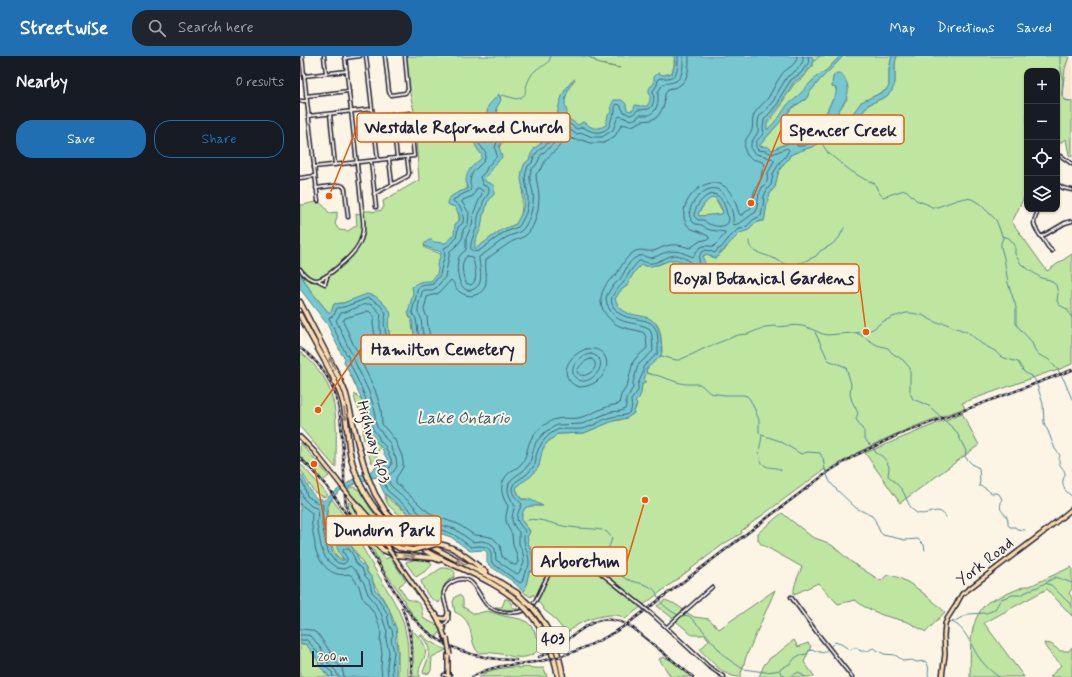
<!DOCTYPE html>
<html lang="en">
<head>
<meta charset="utf-8">
<style>
  body { margin:0; font-family:Mynerve,sans-serif; background:#20242c; color:#f1f3f6 }
  .controls { position:absolute; right:12px; top:12px; display:grid; overflow:hidden; border-radius:8px; box-shadow:0 1px 3px #0004 }
  .controls button { width:36px; height:36px; display:grid; place-items:center; padding:0; border:0; border-bottom:1px solid #363941; background:#171b24; color:#f1f3f6; font:20px sans-serif }
  .scale { position:absolute; left:12px; bottom:10px; width:51px; box-sizing:border-box; padding-left:4px; border:2px solid #22223b; border-top:0; font-size:11px; line-height:14px; white-space:nowrap; color:#22223b; -webkit-text-stroke:3px #fcf5e5; paint-order:stroke }
  .list { margin:0; padding:0; list-style:none }
  h2 { display:flex; justify-content:space-between; align-items:center; height:52px; margin:0; padding:0 16px; font-size:17px }
  h2 small { font-size:13px; font-weight:400; color:#9ea1a6 }
  .actions { display:flex; gap:8px; padding:12px 16px }
  .actions a { flex:1; padding:9px 0; border:1px solid #1f6fb2; border-radius:16px; text-align:center; font-size:14px; color:#1f6fb2 }
  .actions .main { background:#1f6fb2; color:#fff }
  .icon { flex:none; width:22px; height:22px; fill:none; stroke:currentColor; stroke-width:2; stroke-linecap:round; stroke-linejoin:round }
  .map { position:relative; flex:none; width:772px; height:621px; overflow:hidden }
  header { display:flex; align-items:center; gap:24px; box-sizing:border-box; height:56px; padding:0 20px; background:#1f6fb2; color:#fff }
  header strong { font-size:19px }
  nav { display:flex; gap:22px; margin-inline-start:auto; font-size:14px }
  .search { width:280px; height:36px; background:#20242c; display:flex; align-items:center; gap:10px; box-sizing:border-box; padding:0 14px; border-radius:16px; color:#9ea1a6; font-size:15px }
  main { display:flex }
  aside { flex:1; background:#171b24 }
  .map>svg:first-child { display:block }
  .built { fill:#f7e7cf }
  .green { fill:#bee6a1; stroke:#70846e }
  .water { fill:#76c7cf; stroke:#548594; fill-rule:evenodd }
  .lines { fill:none; stroke-linecap:round; stroke-linejoin:round }
  .shore { stroke:#446476; stroke-width:1 }
  .stream { stroke:#548594; stroke-width:1 }
  .minor-casing { stroke:#22223b; stroke-width:5 }
  .major-casing { stroke:#22223b; stroke-width:6 }
  .highway-casing { stroke:#22223b; stroke-width:7 }
  .minor { stroke:#fcf5e5; stroke-width:2 }
  .major { stroke:#fbdcab; stroke-width:3 }
  .highway { stroke:#fbdcab; stroke-width:4 }
  .rail-casing { stroke:#22223b; stroke-width:2.5 }
  .rail { stroke:#fcf5e5; stroke-width:1; stroke-dasharray:3; stroke-linecap:butt }
  .minor-bridge-casing { stroke:#22223b; stroke-width:5; stroke-linecap:butt }
  .major-bridge-casing { stroke:#22223b; stroke-width:6; stroke-linecap:butt }
  .highway-bridge-casing { stroke:#22223b; stroke-width:7; stroke-linecap:butt }
  .minor-bridge { stroke:#fcf5e5; stroke-width:2 }
  .major-bridge { stroke:#fbdcab; stroke-width:3 }
  .highway-bridge { stroke:#fbdcab; stroke-width:4 }
  .oneway { stroke:#8e7f73 }
  .labels { text-anchor:middle; dominant-baseline:central; stroke-width:4; stroke-linejoin:round; paint-order:stroke }
  .shield { fill:#fcf5e5; stroke:#63616e; stroke-width:1 }
  .shield-label { font-size:15px; font-weight:bold; fill:#22223b }
  .street-label { font-size:16px; fill:#22223b; stroke:#fcf5e5 }
  .water-label { font-size:17px; font-style:italic; fill:#3f5c6f; stroke:#fcf5e5 }
  .leader { fill:none; stroke:#e8590c; stroke-width:1.5 }
  .callout-dot { fill:#e8590c; stroke:#fcf5e5; stroke-width:1.5 }
  .callout { fill:#fcf5e5; stroke:#e8590c; stroke-width:1.5 }
  .callout-label { font-size:17px; text-anchor:middle; font-weight:bold; fill:#22223b }
</style>
</head>
<body>
<header>
<strong>Streetwise</strong>
<div class="search"><svg class="icon" aria-label="search" viewBox="0 0 24 24"><circle cx="10" cy="10" r="6"/><path d="M15 15l6 6"/></svg>Search here</div>
<nav><a>Map</a><a>Directions</a><a>Saved</a></nav>
</header>
<main>
<aside>
<h2>Nearby<small>0 results</small></h2>
<ul class="list">
</ul>
<div class="actions"><a class="main">Save</a><a>Share</a></div>
</aside>
<div class="map">
<svg width="772" height="621" viewBox="0 0 772 621">
  <rect width="100%" height="100%" fill="#fcf5e5"/>
  <filter id="ink" filterUnits="userSpaceOnUse"><feTurbulence type="fractalNoise" baseFrequency=".025" numOctaves="2"/><feDisplacementMap in="SourceGraphic" scale="8" xChannelSelector="R" yChannelSelector="G"/><feConvolveMatrix kernelMatrix="1 2 1 2 8 2 1 2 1" color-interpolation-filters="sRGB"/></filter>
  <g filter="url(#ink)">
    <path class="built" d="M 767,0 L 772,0 L 772,43 L 760,44 L 762,12 Z"/>
    <g class="green">
      <path d="M 106,0 L 280,0 L 289,1 L 300,8 L 320,12 L 300,8 L 289,0 L 287,0 L 375,0 L 374,5 L 374,10 L 371,19 L 350,46 L 347,52 L 300,74 L 278,71 L 267,64 L 267,59 L 257,70 L 254,71 L 255,74 L 223,120 L 222,150 L 221,159 L 220,164 L 214,169 L 178,192 L 172,194 L 179,166 L 184,156 L 188,144 L 194,137 L 193,132 L 185,129 L 183,121 L 185,121 C 187,116 193,108 198,106 C 198,90 198,90 210,81 L 208,75 L 199,62 L 194,45 L 196,80 L 184,102 L 166,132 L 167,135 L 150,147 L 152,150 L 156,151 C 163,168 157,176 146,189 L 128,187 L 124,189 L 125,192 L 141,198 L 142,201 L 138,219 L 109,255 L 109,261 L 112,264 C 112,267 112,270 113,274 C 114,279 119,290 111,293 C 107,294 102,293 99,292 C 90,287 89,278 88,268 C 88,262 91,260 87,253 C 85,247 79,244 75,240 C 61,242 47,247 34,248 L 31,257 L 28,256 L 11,235 L 0,217 L 0,148 L 2,149 C 18,146 19,142 29,157 L 37,156 L 37,161 L 35,168 L 39,174 L 48,175 L 57,169 L 56,158 L 64,157 L 64,155 L 72,155 L 72,156 L 82,154 L 84,150 L 83,145 L 119,124 L 114,55 L 109,34 Z"/>
      <path d="M 511,0 L 540,0 L 527,14 L 517,20 L 455,90 L 467,68 L 482,49 L 483,45 L 494,28 L 504,21 L 508,15 L 513,10 L 513,4 Z"/>
      <path d="M 543,0 L 592,0 L 589,13 L 589,30 L 585,35 L 576,39 L 553,57 L 547,66 L 539,71 L 532,72 C 534,60 540,53 547,43 L 537,17 C 531,21 533,25 532,31 L 536,32 L 537,38 L 535,42 L 532,44 L 524,62 L 516,71 L 500,81 L 472,94 L 459,90 L 493,51 L 506,43 L 510,36 L 519,25 L 533,11 Z"/>
      <path d="M 594,0 L 769,0 L 765,13 L 762,38 C 764,44 766,45 772,45 L 772,101 L 769,99 L 766,83 L 757,89 L 757,15 L 727,15 L 727,135 L 712,166 L 747,215 L 772,198 L 772,308 L 753,316 L 752,315 L 662,347 L 665,352 C 617,369 569,386 527,416 L 525,413 L 441,475 L 442,477 L 425,487 L 325,563 C 322,561 319,559 316,559 C 307,558 287,563 279,568 C 275,570 271,574 266,577 L 253,561 L 245,555 L 233,538 L 231,541 L 223,536 L 225,534 L 228,520 L 229,516 L 233,514 L 233,506 L 230,490 L 227,486 L 227,481 L 230,475 C 223,465 218,465 225,451 C 230,449 235,450 241,450 L 228,443 L 221,443 L 216,433 L 219,428 L 228,422 L 237,413 L 239,410 L 241,397 L 245,389 L 257,378 L 260,378 L 284,377 L 313,365 L 320,364 L 333,358 L 336,351 L 335,346 L 339,342 L 342,328 L 345,326 C 342,313 354,305 362,296 C 361,286 362,275 356,267 C 341,263 321,260 315,243 L 320,235 L 328,229 L 330,223 L 335,215 L 341,209 L 358,209 L 370,204 L 403,200 L 407,198 L 423,196 C 428,190 433,180 441,176 C 443,175 445,175 447,174 C 454,171 456,164 464,165 C 467,153 466,139 475,131 C 477,123 477,116 483,109 C 485,105 489,104 490,99 C 493,98 496,96 500,95 C 506,92 512,92 518,87 L 548,74 L 560,60 L 568,49 L 587,40 L 595,27 L 595,5 Z"/>
      <path d="M 414,141 L 415,142 L 423,156 L 422,158 L 418,159 L 424,161 L 425,163 L 423,166 L 419,166 L 409,164 L 409,161 L 415,161 L 417,159 L 399,160 L 398,158 L 407,144 Z"/>
      <path d="M 0,296 C 42,328 36,365 36,412 L 0,371 Z"/>
      <path d="M 55,338 L 63,346 L 73,378 L 80,391 L 77,399 L 72,407 L 69,400 L 70,392 C 68,389 66,387 64,384 C 61,377 66,369 63,362 C 61,353 53,348 55,338 Z"/>
      <path d="M 662,357 L 679,389 L 600,447 L 565,397 Z"/>
      <path d="M 0,386 L 29,420 L 23,425 L 14,414 L 0,400 Z"/>
      <path d="M 0,407 L 28,439 L 24,441 L 14,436 L 0,413 Z"/>
      <path d="M 53,431 L 59,434 L 70,452 L 77,461 L 70,460 C 63,451 57,443 47,436 L 49,432 Z"/>
      <path d="M 85,435 L 86,439 L 91,445 L 104,454 L 111,461 L 132,475 C 125,476 114,474 108,468 C 106,465 107,465 104,463 C 95,453 84,452 85,435 Z"/>
      <path d="M 32,443 C 49,465 63,493 77,517 C 88,536 103,556 106,578 C 109,592 108,607 108,621 L 98,621 C 98,603 99,584 94,566 C 90,551 80,539 73,526 C 66,512 58,499 49,486 L 48,490 L 39,493 L 43,504 C 42,503 38,501 37,500 C 31,494 27,467 27,458 C 27,453 29,447 32,443 Z"/>
      <path d="M 48,446 C 57,450 69,478 74,487 C 77,493 82,497 85,503 L 90,501 L 106,525 L 99,530 L 107,543 C 125,547 119,550 124,563 L 137,569 L 140,576 L 137,581 L 124,572 L 112,558 L 97,533 L 81,510 L 75,497 L 62,478 L 49,454 Z"/>
      <path d="M 482,457 L 512,481 L 526,486 L 533,490 L 550,505 L 581,525 L 587,519 C 605,519 632,544 645,556 L 626,576 L 608,566 L 582,559 L 563,550 L 555,544 L 538,548 L 518,527 L 499,536 L 494,538 C 493,529 499,519 502,511 L 461,488 L 458,484 L 458,477 Z"/>
      <path d="M 117,503 L 129,505 L 132,509 L 127,514 L 116,521 L 106,507 L 106,506 Z"/>
      <path d="M 771,511 L 772,512 L 772,533 L 769,537 L 772,542 L 772,560 L 747,533 L 684,567 L 724,621 L 670,621 C 671,596 667,564 688,546 L 725,530 L 730,530 Z"/>
      <path d="M 142,512 C 148,512 158,513 154,521 C 139,529 146,534 139,547 C 129,543 124,535 121,525 C 124,523 127,522 130,520 C 135,517 137,514 142,512 Z"/>
      <path d="M 475,534 L 446,601 L 440,621 C 423,621 412,605 400,594 L 409,584 L 405,579 L 392,579 L 376,565 L 386,556 L 394,561 L 409,563 L 419,573 Z"/>
      <path d="M 159,539 C 164,541 163,546 163,551 L 175,558 L 187,555 L 204,560 L 220,563 L 227,566 L 231,570 L 234,574 L 236,580 L 241,583 L 242,590 C 237,597 227,603 217,601 C 212,601 207,599 201,598 C 194,597 187,596 179,597 C 169,588 174,570 163,561 C 161,559 158,558 155,556 L 153,546 L 155,541 Z"/>
      <path d="M 205,543 L 208,543 L 211,547 L 212,551 L 220,554 L 200,553 L 195,551 L 202,551 Z"/>
      <path d="M 365,544 L 375,548 L 384,554 L 374,563 L 357,550 Z"/>
      <path d="M 111,573 C 116,578 123,584 125,591 C 129,602 115,611 120,621 L 113,621 L 113,595 Z"/>
      <path d="M 121,578 L 129,585 L 146,594 L 132,601 L 131,615 L 129,617 L 124,618 L 123,616 C 129,599 134,593 120,579 Z"/>
      <path d="M 494,584 L 498,591 L 508,587 L 511,590 L 504,606 L 515,621 L 459,621 L 464,609 L 470,602 L 478,597 Z"/>
      <path d="M 744,587 L 751,588 L 760,595 L 769,595 L 772,591 L 772,621 L 750,621 L 761,609 C 756,602 746,595 744,587 Z"/>
      <path d="M 0,588 L 6,588 L 18,604 L 25,617 L 30,621 L 0,621 Z"/>
      <path d="M 363,601 L 375,606 L 391,621 L 371,621 L 359,603 Z"/>
      <path d="M 218,611 L 218,612 C 227,610 235,613 244,612 L 247,621 L 211,621 L 210,620 L 206,621 L 179,621 C 187,613 207,611 218,611 Z"/>
    </g>
    <path class="water" d="M 374,0 L 511,0 L 513,4 L 513,10 L 508,13 L 505,19 L 494,26 L 483,43 L 482,47 L 467,66 L 467,74 L 480,60 L 487,49 L 495,43 L 517,20 L 527,14 L 540,0 L 543,0 L 533,11 L 519,25 L 510,36 L 506,43 L 493,51 L 459,90 L 468,91 L 472,94 C 490,86 511,79 523,63 C 526,59 527,54 530,49 C 533,41 537,42 536,32 L 532,31 C 533,28 532,24 533,22 C 535,15 542,16 544,21 C 558,44 532,52 533,72 L 539,71 L 547,66 L 561,46 L 585,35 L 589,30 L 589,13 L 592,0 L 597,0 L 595,8 L 595,27 L 592,35 L 587,40 L 568,49 L 560,60 L 548,74 L 538,81 L 531,84 L 518,87 L 515,90 L 500,95 L 490,99 C 489,104 485,105 483,109 C 477,116 477,123 475,131 C 466,139 467,153 464,165 L 461,165 L 456,167 L 449,174 L 440,177 L 425,192 L 425,194 L 420,196 L 417,202 L 414,202 L 407,198 L 403,200 C 404,208 406,209 413,212 L 414,215 L 412,218 C 404,217 398,216 391,211 C 386,208 383,205 377,204 C 368,202 357,212 344,210 L 344,209 L 341,209 L 335,215 L 330,223 L 328,229 L 320,235 L 315,243 C 325,272 358,245 361,285 C 362,290 362,295 361,300 L 346,313 L 347,318 C 344,321 344,323 345,326 L 344,328 L 342,328 L 341,338 L 340,339 L 339,342 L 335,346 L 337,348 L 333,358 L 327,362 L 313,365 L 284,377 L 260,378 L 257,378 C 254,382 249,384 246,388 C 241,394 241,402 239,409 C 238,413 234,416 232,419 C 227,425 219,425 216,433 L 221,443 L 231,444 L 243,450 C 236,450 231,449 225,452 C 218,465 223,465 230,476 L 227,481 L 228,483 L 227,486 C 232,495 234,504 233,514 L 229,516 L 228,520 L 225,534 L 223,536 C 215,525 201,518 190,510 L 187,507 L 187,496 L 184,494 L 170,495 L 151,481 L 130,474 L 111,461 L 108,457 L 84,437 L 79,426 L 81,422 L 80,421 L 70,422 L 41,434 L 31,443 L 29,447 L 27,450 L 26,470 L 29,481 L 30,488 L 33,497 L 40,504 L 45,504 C 38,498 35,489 36,479 L 39,488 L 51,489 L 54,496 L 57,499 L 59,506 L 65,511 L 68,518 L 72,521 L 75,534 L 80,538 L 86,549 L 89,552 L 93,568 L 96,571 L 97,579 L 95,583 L 97,587 L 96,590 L 98,596 L 96,611 L 97,620 L 96,621 L 30,621 L 19,610 L 18,604 L 6,588 L 0,588 L 0,417 C 8,426 9,439 20,444 L 21,442 L 23,445 L 40,432 L 44,430 L 57,420 L 70,416 L 74,413 L 76,409 L 81,403 L 83,405 L 84,409 L 87,410 L 88,407 L 88,404 L 84,398 L 82,392 L 76,386 L 75,382 L 69,376 L 66,366 L 66,356 L 60,339 L 44,306 L 45,302 L 42,299 L 27,268 L 0,233 L 0,218 L 11,235 L 28,256 L 31,256 L 34,248 L 43,247 L 67,238 L 75,240 L 82,246 L 90,255 L 91,259 L 88,267 L 90,283 L 94,289 L 101,293 L 111,293 L 114,291 L 116,287 L 113,273 L 112,264 L 108,257 L 113,237 L 112,231 C 118,225 123,225 131,225 L 137,218 L 138,213 L 137,209 L 141,198 L 141,196 L 126,191 L 124,189 C 126,185 128,184 132,184 L 134,186 L 146,187 L 154,178 L 155,168 L 159,165 L 160,160 L 155,151 L 149,149 L 147,146 C 149,139 161,135 168,133 C 162,120 171,110 181,103 L 182,99 C 173,89 172,83 177,70 L 185,83 L 193,79 L 194,74 L 194,68 L 187,57 L 188,50 L 199,38 L 201,44 L 196,53 L 199,60 L 201,60 L 209,73 L 210,79 L 201,86 L 199,91 L 202,101 L 191,113 L 189,118 L 184,122 L 186,126 L 190,127 L 194,130 L 194,138 L 187,147 L 185,156 L 183,159 L 181,172 L 175,185 L 175,193 L 201,174 L 216,168 L 222,156 L 224,147 L 224,139 L 221,123 L 222,115 L 224,109 L 225,107 L 229,104 L 231,98 L 235,92 L 246,83 L 255,72 L 254,64 L 255,60 L 258,61 C 256,54 263,35 268,30 C 270,27 272,25 275,23 C 270,29 265,39 265,48 C 266,53 268,56 266,61 L 278,69 L 283,66 C 293,72 295,75 306,69 L 308,59 L 312,55 L 311,50 L 314,44 L 322,44 L 326,48 L 327,54 L 331,55 L 334,53 L 335,49 L 340,50 L 347,50 C 348,48 350,46 350,43 C 351,37 345,33 354,28 L 354,21 L 358,17 L 363,19 L 372,17 L 375,8 ZM 414,141 C 418,144 421,151 423,156 L 422,158 L 399,160 L 398,158 C 402,151 406,144 414,141 Z"/>
    <g class="lines">
      <g class="shore">
        <path d="M 378,0 C 378,14 378,24 360,22 L 358,23 L 357,29 L 353,35 C 354,42 355,48 349,53 L 338,54 L 333,58 L 330,59 L 324,56 L 320,49 L 317,48 L 315,51 L 315,56 L 312,61 L 309,71 C 300,79 293,77 283,71 L 277,73 L 262,63 L 259,64 L 258,74 L 249,86 L 238,95 L 234,100 L 232,107 L 228,110 L 226,116 L 225,123 L 228,139 L 228,147 L 226,157 L 220,169 L 218,171 L 203,177 L 179,195 C 163,200 175,176 177,171 C 178,167 177,162 179,158 C 180,156 181,154 182,152 C 182,152 183,147 183,146 C 186,140 190,138 189,132 L 183,129 L 180,121 L 185,116 L 188,110 L 197,100 L 195,92 L 197,86 L 196,84 L 194,83 L 186,87 L 181,85 L 179,85 L 179,88 L 186,97 L 184,105 C 177,113 171,114 170,126 C 170,130 172,131 170,135 L 163,138 L 153,144 L 154,146 C 162,150 164,159 163,167 L 158,171 C 157,182 155,187 144,192 L 145,199 L 142,209 L 140,219 L 133,228 C 127,230 121,228 117,233 L 117,237 L 112,256 L 116,263 L 120,288 L 118,293 L 114,296 L 111,297 L 99,297 L 92,292 L 87,284 L 84,267 L 86,257 L 80,249 L 73,244 L 68,242 L 44,251 L 37,252 L 34,259 L 29,262 L 45,296 L 48,300 L 49,305 L 64,338 L 70,356 L 70,365 L 73,373 L 78,380 L 80,385 L 85,390 L 88,397 L 91,403 L 92,408 L 90,412 L 86,413 L 80,411 L 78,415 L 78,417 L 82,418 L 84,420 L 84,426 L 87,434 L 110,454 L 114,459 L 128,469 L 135,472 L 153,478 L 171,491 C 178,490 189,488 191,497 C 191,501 191,504 192,507 L 220,527 L 222,526 C 223,523 224,519 225,516 C 227,513 229,512 229,507 C 229,494 221,489 225,475 C 215,463 215,463 222,448 C 218,444 212,439 212,433 C 213,424 222,423 227,418 C 229,416 231,414 233,411 C 236,408 236,404 236,400 C 239,389 246,379 257,374 C 262,372 274,374 281,373 C 292,372 302,363 312,361 C 318,359 326,361 330,356 C 333,351 331,348 331,344 L 338,335 L 338,328 L 343,317 L 343,311 L 358,297 C 358,289 359,276 354,270 C 348,262 331,264 322,259 C 319,258 317,255 315,253 C 306,242 316,235 323,227 C 325,225 326,222 328,219 C 331,214 335,209 339,205 C 344,205 344,206 348,207 C 357,209 367,199 376,199 C 385,200 391,208 399,211 L 400,209 C 398,201 399,196 407,194 L 415,197 L 418,193 L 421,192 L 429,182 L 437,174 L 446,171 L 454,163 L 461,160 L 463,150 L 464,140 L 468,132 L 471,129 L 473,118 L 480,106 L 485,101 L 489,94 L 487,92 L 472,98 L 466,95 L 458,94 C 452,87 460,82 464,77 L 463,72 L 464,64 L 479,46 L 480,41 L 491,24 L 501,17 L 505,11 L 509,8 L 508,0"/>
        <path d="M 383,0 C 383,8 384,20 376,25 C 372,27 367,27 363,28 L 358,36 L 358,47 L 355,54 L 352,57 L 349,59 L 340,59 L 335,63 L 331,64 L 319,60 L 317,63 L 313,74 L 302,81 L 292,81 L 283,77 L 276,78 L 267,72 L 264,73 C 260,83 250,91 242,98 C 239,101 239,105 236,109 C 235,111 233,111 232,113 C 227,120 232,130 233,137 C 235,147 229,169 221,175 C 217,178 211,179 207,181 C 197,187 189,195 179,201 C 179,208 182,218 180,226 C 179,229 177,231 174,233 C 158,241 155,210 159,201 C 161,198 163,196 166,194 L 166,182 L 172,169 L 174,156 L 183,135 L 179,132 L 177,132 L 173,140 L 163,144 L 162,146 L 169,157 L 168,168 L 163,174 L 163,180 L 161,184 L 156,190 L 150,195 L 145,221 L 136,232 L 132,234 L 124,234 L 122,236 C 121,242 118,248 118,254 C 117,257 120,259 121,262 C 122,265 121,268 122,271 C 122,277 126,284 125,290 C 120,306 96,306 87,294 C 79,284 79,270 81,258 C 78,255 73,248 69,248 C 65,247 48,256 41,257 L 36,264 L 49,293 L 53,299 L 54,304 L 69,336 L 75,355 L 75,365 L 77,371 L 83,378 L 85,382 L 90,387 L 92,395 L 96,402 L 97,410 L 94,415 L 89,419 L 89,426 L 91,430 L 114,450 L 117,455 L 131,465 L 137,468 L 155,473 L 173,486 L 182,485 L 190,487 L 195,493 L 196,504 L 217,518 L 219,517 L 224,507 L 223,497 L 219,488 L 219,476 C 210,467 211,461 215,450 L 211,443 L 208,436 L 208,432 L 209,427 L 213,422 L 223,415 L 230,407 L 233,395 L 236,386 L 245,376 L 257,369 L 282,368 L 310,356 L 321,355 L 325,353 L 326,350 L 326,343 L 333,332 L 333,327 L 338,309 L 353,295 L 352,280 L 350,273 C 336,264 320,271 310,254 C 308,251 306,245 306,242 C 307,238 311,232 314,229 C 316,226 319,225 321,222 C 325,215 329,204 337,201 C 342,198 345,201 349,202 C 353,202 358,200 361,198 C 375,193 379,195 393,201 C 398,193 401,187 413,191 L 417,187 L 425,178 L 425,176 C 419,175 413,175 407,173 C 405,172 404,170 402,169 C 398,168 396,169 393,166 C 381,155 403,129 416,133 C 422,134 424,139 427,144 C 431,150 434,159 433,167 L 434,169 C 445,166 447,161 456,156 L 459,138 L 463,130 L 467,126 L 468,117 L 474,105 L 473,103 L 469,102 L 465,100 L 459,99 L 454,97 L 451,93 L 451,87 L 458,76 L 458,66 L 459,61 L 474,44 L 476,39 L 487,21 L 498,13 L 503,5 L 503,0"/>
        <path d="M 389,0 C 389,10 389,23 380,29 C 376,32 372,32 368,33 L 365,38 L 364,49 L 360,57 L 357,61 L 351,64 L 342,65 L 334,69 L 330,70 L 322,68 L 315,80 L 304,87 L 290,87 L 282,84 L 276,84 L 267,81 L 257,93 L 246,103 L 242,112 L 236,118 C 236,126 239,133 239,140 C 239,152 236,172 225,180 C 220,183 213,184 208,188 C 201,193 193,198 186,204 C 184,216 192,234 175,239 C 170,241 164,239 160,236 C 155,233 155,227 151,224 L 139,237 L 127,241 L 124,254 L 127,261 L 128,271 L 131,285 L 131,290 L 126,300 L 116,307 L 105,308 L 97,307 L 83,299 L 76,286 L 73,268 L 74,260 L 69,255 L 45,262 L 43,265 L 54,290 L 58,296 L 60,303 L 75,334 L 81,353 L 82,368 L 95,384 L 102,400 L 103,406 L 103,411 L 100,416 L 96,422 L 96,427 L 117,446 L 122,451 L 134,460 L 158,468 L 174,479 L 186,480 L 193,482 L 200,489 L 202,501 L 214,509 L 216,509 L 218,506 L 217,499 L 213,489 L 212,478 L 209,473 L 206,465 L 206,460 L 208,450 C 201,440 198,427 209,417 C 212,414 216,413 219,410 C 228,403 226,389 233,380 C 237,374 249,364 257,363 C 265,361 274,364 282,361 C 291,359 299,353 307,351 C 311,349 315,349 319,348 L 321,339 L 327,330 L 333,306 L 336,302 L 347,292 L 346,281 L 344,277 C 334,272 322,274 313,266 C 299,254 297,241 308,226 C 310,223 313,222 315,220 C 321,212 325,201 334,196 C 340,192 345,196 352,195 C 356,195 360,192 363,191 C 373,187 380,189 390,192 L 400,185 L 409,183 L 409,181 L 408,180 C 405,179 403,177 400,176 C 396,174 392,174 389,171 C 371,153 403,116 424,130 C 430,134 435,144 437,151 C 438,154 438,156 440,159 L 442,159 L 451,152 L 454,136 L 461,123 L 462,115 L 465,108 C 461,103 453,106 447,99 C 443,92 444,85 449,79 C 450,77 452,75 452,74 C 453,70 452,66 453,61 C 455,54 463,48 468,42 C 473,34 476,26 482,18 C 487,11 497,10 497,0"/>
        <path d="M 526,66 L 529,67 L 529,72 L 532,77 L 532,79 C 527,81 520,81 515,84 C 509,87 505,91 497,90 L 497,87 L 518,75 Z"/>
        <path d="M 413,138 C 422,139 425,150 427,158 C 428,161 429,161 429,164 C 428,170 421,171 416,170 C 411,169 407,168 404,164 L 398,164 L 394,160 C 394,153 401,143 407,140 C 408,139 412,138 413,138 Z"/>
        <path d="M 167,200 L 172,201 C 174,205 177,219 175,224 C 174,227 173,227 171,229 L 166,227 C 162,219 160,205 167,200 Z"/>
        <path d="M 286,293 C 311,289 314,318 292,328 C 288,330 284,331 280,331 C 275,330 272,328 269,324 C 260,311 274,297 286,293 Z"/>
        <path d="M 291,298 C 317,304 284,340 273,318 C 271,308 281,299 291,298 Z"/>
        <path d="M 291,303 C 305,309 283,327 277,316 C 278,310 285,304 291,303 Z"/>
        <path d="M 0,423 L 4,429 L 7,440 L 16,446 L 23,449 L 22,468 L 26,488 L 29,498 L 32,502 L 38,507 L 44,508 L 47,505 L 47,502 L 43,496 L 43,494 L 44,493 L 49,493 L 54,501 L 56,508 L 62,513 L 65,520 L 69,524 L 72,536 L 77,541 L 87,557 L 89,569 L 92,574 L 93,579 L 91,583 L 94,596 L 92,610 L 93,621"/>
        <path d="M 0,433 L 4,443 L 11,450 L 18,453 L 17,469 L 21,490 L 25,501 L 29,506 L 37,512 L 44,513 L 50,510 L 57,516 L 61,523 L 64,527 L 68,538 L 73,544 L 78,553 L 81,557 L 85,570 L 87,575 L 86,583 L 89,596 L 87,610 L 88,621"/>
        <path d="M 0,448 L 12,457 C 11,466 12,473 14,482 C 15,485 15,489 15,492 C 20,508 31,522 49,518 L 52,520 L 59,530 L 62,541 L 68,548 L 76,560 L 81,576 L 80,584 L 82,597 L 81,611 L 82,621"/>
        <path d="M 0,573 L 11,574 L 18,578 L 31,597 L 33,604 L 42,612 L 44,621"/>
        <path d="M 0,579 L 8,579 L 13,582 L 26,600 L 28,607 L 36,615 L 38,621"/>
        <path d="M 0,584 L 7,584 L 9,586 L 22,602 L 23,609 L 32,616 L 33,621"/>
      </g>
      <g class="stream">
        <path d="M 760,0 L 760,7 L 763,25 L 762,38 L 763,42 L 765,44 L 772,45"/>
        <path d="M 513,6 L 520,0"/>
        <path d="M 200,41 L 202,39 L 217,43 C 219,42 221,42 223,40 C 226,38 225,35 226,32 C 227,27 231,18 235,15 C 241,8 247,13 251,0"/>
        <path d="M 521,86 L 528,97 L 551,115 L 564,123 L 574,127 L 580,138 L 583,141 L 601,135 L 606,134 L 616,144 L 629,149 L 631,151 L 637,151 L 657,144 L 665,142 L 672,143 L 680,148 L 696,164 L 703,182 L 701,187 L 701,191 L 704,202 L 708,227 L 716,251 L 716,268 L 720,273 L 731,285 L 735,294 L 739,299 L 748,303 L 758,314 L 764,324 L 772,343"/>
        <path d="M 702,180 L 709,182 L 715,189 L 715,198 L 721,208 L 741,222 L 750,224 L 756,229 L 758,237 L 757,245 L 759,249 L 767,253 L 772,262"/>
        <path d="M 449,185 C 448,197 465,198 473,202 C 478,204 483,207 487,210 L 503,206 L 516,200 L 520,195 L 531,189 L 539,182 L 544,172"/>
        <path d="M 515,276 L 523,293 L 528,304 L 546,311 L 551,328 L 550,338 L 552,345 L 558,357 L 556,363 L 563,374"/>
        <path d="M 557,277 L 577,289 L 588,292 L 592,297 L 603,304 L 610,312 L 610,335"/>
        <path d="M 669,277 L 682,288 L 695,295 L 701,301 L 718,306 L 724,316 L 733,321 L 736,326"/>
        <path d="M 361,300 L 376,304 L 379,304 L 393,298 L 405,292 L 438,279 L 448,278 L 465,271 L 475,270 L 477,271 C 488,270 496,268 506,271 C 513,273 520,278 527,279 L 565,276 L 573,273 L 582,266 L 593,261 L 606,257 L 611,257 L 622,259 L 637,267 L 644,267 L 651,270 L 667,276"/>
        <path d="M 347,317 L 353,319 L 356,319 L 377,326 L 385,328 L 400,328 L 410,337 L 425,339 L 443,339 L 447,340 L 449,342 L 453,349 L 459,364 L 459,376 L 462,379 L 480,385 L 501,398 L 508,396 L 520,397 L 522,401"/>
        <path d="M 737,329 L 743,348 L 744,367 L 748,375 L 755,393 L 760,399 C 759,401 759,404 759,406 C 759,410 764,412 765,417 C 765,421 764,420 763,424 C 762,431 766,437 772,440"/>
        <path d="M 610,337 L 613,343 L 629,350 L 656,375 L 666,395 L 665,401 L 673,409 L 679,412 L 680,425 L 679,430 C 681,430 683,431 685,432 C 691,435 688,438 698,437 L 701,441 L 702,444 C 696,459 709,454 708,469 L 710,471 L 715,471 L 717,473 L 725,474"/>
        <path d="M 564,375 L 564,381 L 568,387 L 573,391 L 576,397 L 582,400 L 587,406 L 589,411 L 588,420 C 593,424 598,429 602,434 C 607,441 608,452 617,457 C 629,461 638,448 646,461"/>
        <path d="M 462,379 C 461,390 454,406 468,411 C 473,412 476,411 481,414"/>
        <path d="M 523,402 L 525,414 L 530,426 L 536,433 L 556,452 L 572,460 L 575,464 L 580,476 L 583,479 L 605,484 L 618,483 L 624,489 L 625,494"/>
        <path d="M 227,464 C 240,461 256,470 270,471 C 281,473 291,472 302,474"/>
        <path d="M 305,475 L 307,476 L 312,482 C 311,487 308,492 307,497 C 306,506 311,509 317,514 C 319,517 320,520 323,521 C 332,527 343,526 352,532 C 357,535 357,540 360,545 C 364,550 373,558 380,559 C 383,560 386,559 389,560 L 401,572 L 425,601 L 443,613 L 465,616 L 475,615 L 479,614 L 491,607 L 495,602 L 500,599 L 507,598 L 510,594 L 517,595 L 523,597 L 528,593"/>
        <path d="M 745,527 L 751,529 L 772,550"/>
        <path d="M 649,566 L 655,565 L 668,558 L 686,557 L 692,555 L 695,553 L 701,543 L 713,539 L 720,539 L 735,532 C 742,530 749,524 756,521 L 772,527"/>
        <path d="M 651,566 C 665,569 672,593 680,603 C 685,610 692,616 699,621"/>
        <path d="M 530,591 L 535,586 L 541,588 L 550,594 L 554,592 L 558,592 L 560,595 L 565,595 L 566,596 L 573,592 L 584,598 L 595,599 L 604,605 L 611,604 L 617,606 L 625,605 C 632,613 626,614 629,621"/>
        <path d="M 480,615 L 481,618 L 486,621"/>
        <path d="M 489,621 L 499,616 L 505,621"/>
      </g>
      <defs>
        <g id="minor">
          <path d="M 2,0 L 18,145"/>
          <path d="M 24,0 L 26,17"/>
          <path d="M 66,0 L 78,104"/>
          <path d="M 85,0 L 89,36 L 91,39 L 105,37 L 108,34 L 105,0"/>
          <path d="M 45,2 L 60,0"/>
          <path d="M 4,20 L 47,15"/>
          <path d="M 6,40 L 49,35"/>
          <path d="M 0,45 L 6,45"/>
          <path d="M 30,58 L 35,109"/>
          <path d="M 92,58 L 97,102"/>
          <path d="M 8,60 L 72,53"/>
          <path d="M 761,100 L 772,108"/>
          <path d="M 89,103 L 92,128"/>
          <path d="M 71,105 L 76,151"/>
          <path d="M 14,111 L 114,100 L 110,57 L 73,61"/>
          <path d="M 0,122 L 15,120"/>
          <path d="M 757,128 L 763,132 L 772,134"/>
          <path d="M 16,132 L 40,129 L 43,130 L 45,133 L 48,161"/>
          <path d="M 74,138 L 108,120 L 109,117 L 107,101"/>
          <path d="M 739,153 C 732,168 732,167 741,181 L 765,167 L 772,165"/>
          <path d="M 741,180 L 748,191 L 752,195"/>
          <path d="M 0,213 C 13,232 24,223 38,211 C 46,204 54,198 59,188 C 63,180 64,172 63,163 L 45,0"/>
          <path d="M 19,225 L 25,228 L 27,221"/>
          <path d="M 491,541 L 518,578 L 552,621"/>
          <path d="M 353,559 L 408,610 L 424,621"/>
          <path d="M 142,570 C 144,568 147,567 148,564 C 151,552 133,535 154,525 C 174,516 177,539 187,549 C 196,557 212,558 223,555 C 245,547 239,513 266,506 C 275,504 284,506 292,510 L 341,549"/>
          <path d="M 367,571 L 412,531"/>
          <path d="M 144,619 L 150,620"/>
        </g>
        <g id="major">
          <path d="M 0,381 L 14,395 L 34,420"/>
          <path d="M 51,442 L 61,453"/>
          <path d="M 60,455 L 70,468"/>
          <path d="M 70,465 L 91,495"/>
          <path d="M 94,501 L 136,561 L 141,570 L 146,584"/>
          <path d="M 136,558 L 144,573"/>
          <path d="M 140,562 L 145,563 L 147,560 L 148,557"/>
          <path d="M 148,599 L 148,621"/>
          <path d="M 642,621 L 645,598 L 644,580 L 645,568 L 647,563 L 656,549 L 662,538 L 740,479 L 772,453"/>
        </g>
        <g id="highway">
          <path d="M 0,246 L 40,324 L 46,338 L 58,388 L 67,419 L 75,438 L 86,456 L 99,470 L 117,483 L 196,524 L 217,537 L 225,545"/>
          <path d="M 0,259 C 8,275 17,291 26,307 C 32,319 38,330 42,343 C 47,360 47,379 50,397 C 56,427 72,453 95,474 C 132,507 186,515 222,549"/>
          <path d="M 55,449 L 76,487 L 83,494 L 95,499 L 134,502 L 139,504"/>
          <path d="M 60,452 L 91,487 L 99,492 L 113,494"/>
          <path d="M 136,488 C 154,488 172,506 186,516"/>
          <path d="M 232,551 C 250,572 259,594 263,621"/>
          <path d="M 227,554 C 244,574 254,595 258,621"/>
        </g>
      </defs>
      <use href="#minor" class="minor-casing"/>
      <use href="#major" class="major-casing"/>
      <use href="#highway" class="highway-casing"/>
      <use href="#minor" class="minor"/>
      <use href="#major" class="major"/>
      <use href="#highway" class="highway"/>
      <defs>
        <g id="rail">
          <path d="M 0,292 C 44,322 41,368 44,415 C 44,426 44,438 46,449 C 50,466 66,487 75,502 C 87,523 99,545 114,563 C 139,592 178,604 216,604"/>
          <path d="M 0,402 C 17,418 34,437 46,458"/>
          <path d="M 102,552 C 112,575 112,597 111,621"/>
          <path d="M 239,601 C 274,589 291,545 333,572 L 393,621"/>
          <path d="M 172,621 C 192,608 217,609 241,605 C 272,599 300,586 326,569 L 512,428 L 531,414 L 556,399 L 600,378 L 772,314"/>
        </g>
      </defs>
      <use href="#rail" class="rail-casing"/>
      <use href="#rail" class="rail"/>
      <defs>
        <path id="minor-bridge" d="M 341,549 L 353,559"/>
        <g id="major-bridge">
          <path d="M 34,420 L 51,442"/>
          <path d="M 89,494 L 94,501"/>
          <path d="M 147,582 L 150,599"/>
        </g>
        <g id="highway-bridge">
          <path d="M 113,494 L 136,488"/>
          <path d="M 225,545 L 232,551"/>
          <path d="M 222,549 L 227,554"/>
        </g>
      </defs>
      <use href="#minor-bridge" class="minor-bridge-casing"/>
      <use href="#major-bridge" class="major-bridge-casing"/>
      <use href="#highway-bridge" class="highway-bridge-casing"/>
      <use href="#minor-bridge" class="minor-bridge"/>
      <use href="#major-bridge" class="major-bridge"/>
      <use href="#highway-bridge" class="highway-bridge"/>
    </g>
    <defs><path id="oneway-shaft" d="M-6 0H5M1.5-3L5.5 0L1.5 3" fill="none" stroke-width="1.6" stroke-linecap="round" stroke-linejoin="round"/></defs>
    <g class="oneway">
      <use href="#oneway-shaft" transform="translate(32 307) rotate(-118)"/>
      <use href="#oneway-shaft" transform="translate(45 358) rotate(81)"/>
      <use href="#oneway-shaft" transform="translate(109 500) rotate(4)"/>
      <use href="#oneway-shaft" transform="translate(161 506) rotate(-154)"/>
    </g>
  </g>
  <g class="labels">
    <rect class="shield" x="237" y="571" width="32" height="26" rx="3"/>
    <g class="shield-label">
      <text x="253" y="584">403</text>
    </g>
    <g class="street-label">
      <text transform="translate(73 386) rotate(74)">Highway 403</text>
      <text transform="translate(685 506) rotate(-38)">York Road</text>
    </g>
    <g class="water-label">
      <text x="163" y="362">Lake Ontario</text>
    </g>
  </g>
  <path class="leader" d="M29 140L57 71M451 147L481 74M566 276L559 222M18 354L61 293M14 408L26 474M345 444L327 505"/>
  <g class="callout-dot">
    <circle cx="29" cy="140" r="4"/>
    <circle cx="451" cy="147" r="4"/>
    <circle cx="566" cy="276" r="4"/>
    <circle cx="18" cy="354" r="4"/>
    <circle cx="14" cy="408" r="4"/>
    <circle cx="345" cy="444" r="4"/>
  </g>
  <g class="callout">
    <rect x="57" y="57" width="213" height="29" rx="4"/>
    <rect x="481" y="59" width="123" height="29" rx="4"/>
    <rect x="370" y="208" width="189" height="29" rx="4"/>
    <rect x="61" y="279" width="165" height="29" rx="4"/>
    <rect x="26" y="460" width="115" height="29" rx="4"/>
    <rect x="232" y="491" width="95" height="29" rx="4"/>
  </g>
  <g class="callout-label">
    <text x="164" y="77">Westdale Reformed Church</text>
    <text x="543" y="80">Spencer Creek</text>
    <text x="464" y="228">Royal Botanical Gardens</text>
    <text x="143" y="299">Hamilton Cemetery</text>
    <text x="84" y="480">Dundurn Park</text>
    <text x="280" y="511">Arboretum</text>
  </g>
</svg>
<div class="controls">
<button>+</button>
<button>−</button>
<button><svg class="icon" aria-label="locate" viewBox="0 0 24 24"><circle cx="12" cy="12" r="6"/><path d="M12 2v4M12 18v4M2 12h4M18 12h4"/></svg></button>
<button><svg class="icon" aria-label="layers" viewBox="0 0 24 24"><path d="M12 4l9 5-9 5-9-5zM3 14l9 5 9-5"/></svg></button>
</div>
<div class="scale">200 m</div>
</div>
</main>
</body>
</html>
